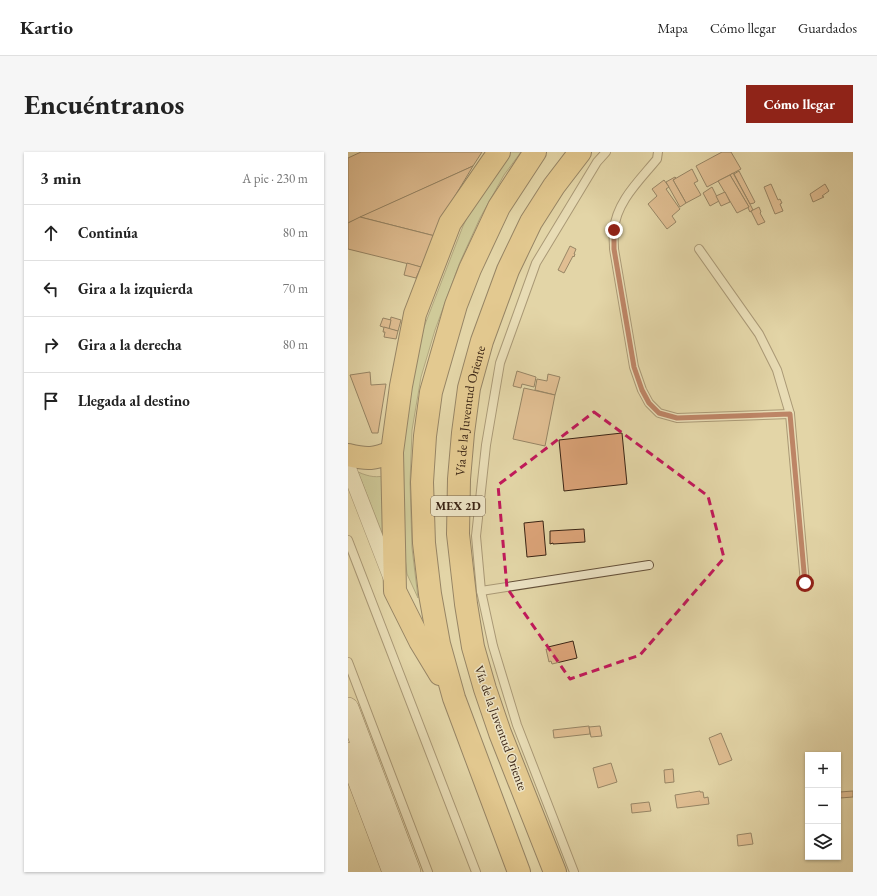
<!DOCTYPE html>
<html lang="es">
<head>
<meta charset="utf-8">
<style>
  body { margin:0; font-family:"EB Garamond",serif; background:#f6f6f6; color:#222 }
  .controls { position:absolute; right:12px; bottom:12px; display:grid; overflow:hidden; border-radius:0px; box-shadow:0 1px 3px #0004 }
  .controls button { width:36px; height:36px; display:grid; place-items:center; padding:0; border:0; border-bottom:1px solid #e0e0e0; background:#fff; color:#222; font:20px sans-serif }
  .stop { position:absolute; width:12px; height:12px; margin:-9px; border:3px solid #8f2418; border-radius:50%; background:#fff }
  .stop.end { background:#8f2418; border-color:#fff; box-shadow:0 1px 4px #0008 }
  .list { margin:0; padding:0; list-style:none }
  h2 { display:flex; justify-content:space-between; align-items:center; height:52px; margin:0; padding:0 16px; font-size:17px }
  h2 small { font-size:13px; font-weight:400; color:#767676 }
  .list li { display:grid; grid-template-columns:26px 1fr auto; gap:12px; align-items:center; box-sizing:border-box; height:56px; padding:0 16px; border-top:1px solid #e0e0e0 }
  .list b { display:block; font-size:15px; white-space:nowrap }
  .list em { font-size:13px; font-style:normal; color:#767676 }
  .icon { flex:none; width:22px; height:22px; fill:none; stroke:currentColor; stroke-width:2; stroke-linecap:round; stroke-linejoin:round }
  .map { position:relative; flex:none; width:505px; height:720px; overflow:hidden; border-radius:0px }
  header { display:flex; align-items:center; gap:24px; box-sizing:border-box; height:56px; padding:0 20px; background:#fff; border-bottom:1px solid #e0e0e0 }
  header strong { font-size:19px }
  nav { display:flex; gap:22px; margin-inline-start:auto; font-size:14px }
  .intro { display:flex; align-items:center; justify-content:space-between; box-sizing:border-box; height:96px; padding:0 24px }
  h1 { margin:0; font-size:28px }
  .button { padding:10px 18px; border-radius:0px; background:#8f2418; color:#fff; font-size:14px; font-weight:700 }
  main { display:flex; gap:24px; padding:0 24px }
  aside { flex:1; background:#fff; border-radius:0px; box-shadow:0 1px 3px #0004 }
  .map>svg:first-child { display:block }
  .green { fill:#b5bd87; stroke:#78704e }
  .building { fill:#dba378; stroke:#3a2414 }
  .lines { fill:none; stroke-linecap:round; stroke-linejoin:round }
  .service-casing { stroke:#645039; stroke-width:10 }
  .minor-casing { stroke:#645039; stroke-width:16 }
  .secondary-casing { stroke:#3a2414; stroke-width:22 }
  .trunk-casing { stroke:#3a2414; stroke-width:24 }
  .service { stroke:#ede4c6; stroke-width:8 }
  .minor { stroke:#ede4c6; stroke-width:15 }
  .secondary { stroke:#ede4c6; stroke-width:21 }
  .trunk { stroke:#e2bb74; stroke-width:22 }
  .route { stroke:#8f2418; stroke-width:5 }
  .marked { fill:none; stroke:#c2185b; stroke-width:3; stroke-dasharray:8 5; stroke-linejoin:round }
  .labels { text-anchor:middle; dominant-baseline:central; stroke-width:3; stroke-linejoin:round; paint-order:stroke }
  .shield { fill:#ede4c6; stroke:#705e49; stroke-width:1 }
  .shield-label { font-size:12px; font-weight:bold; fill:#3a2414 }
  .street-label { font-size:13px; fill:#3a2414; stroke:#ede4c6 }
</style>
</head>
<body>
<header>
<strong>Kartio</strong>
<nav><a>Mapa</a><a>Cómo llegar</a><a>Guardados</a></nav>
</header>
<div class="intro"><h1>Encuéntranos</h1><a class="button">Cómo llegar</a></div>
<main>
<aside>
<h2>3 min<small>A pie · 230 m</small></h2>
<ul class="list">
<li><svg class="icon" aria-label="ahead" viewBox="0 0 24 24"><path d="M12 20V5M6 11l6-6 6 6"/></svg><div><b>Continúa</b></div><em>80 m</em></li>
<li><svg class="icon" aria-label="left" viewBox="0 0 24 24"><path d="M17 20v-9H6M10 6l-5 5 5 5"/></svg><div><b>Gira a la izquierda</b></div><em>70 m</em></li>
<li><svg class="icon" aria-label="right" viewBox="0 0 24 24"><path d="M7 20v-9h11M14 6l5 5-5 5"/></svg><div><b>Gira a la derecha</b></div><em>80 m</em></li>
<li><svg class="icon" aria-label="arrive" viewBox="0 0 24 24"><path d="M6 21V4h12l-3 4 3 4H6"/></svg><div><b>Llegada al destino</b></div></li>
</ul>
</aside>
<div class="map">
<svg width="505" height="720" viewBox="0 0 505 720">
  <rect width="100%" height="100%" fill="#e3d6a7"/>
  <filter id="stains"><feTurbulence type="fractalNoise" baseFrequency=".005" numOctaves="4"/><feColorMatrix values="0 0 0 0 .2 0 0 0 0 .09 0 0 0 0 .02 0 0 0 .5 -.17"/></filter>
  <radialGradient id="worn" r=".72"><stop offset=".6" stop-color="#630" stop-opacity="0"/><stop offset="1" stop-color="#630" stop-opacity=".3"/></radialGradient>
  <g class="green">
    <path d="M 161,0 L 173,0 L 156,23 L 132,66 L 112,110 L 87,178 L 73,225 L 64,278 L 62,331 L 64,396 L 70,446 L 59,422 L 56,397 L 53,334 L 56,278 L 65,223 L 76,175 L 115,74 L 132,39 Z"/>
    <path d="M 10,320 C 22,325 28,326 41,323 L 42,401 Z"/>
  </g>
  <g class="building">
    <path d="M 13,0 L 134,0 L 125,14 L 0,71 L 0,6 Z"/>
    <path d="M 374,0 L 383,0 L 393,17 L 359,35 L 348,14 Z"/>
    <path d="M 125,14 L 101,54 L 87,84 L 12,65 Z"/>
    <path d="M 344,17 L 350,29 L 346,31 L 353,43 L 338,51 L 325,28 Z"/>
    <path d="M 391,19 L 407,50 L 406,51 L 402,52 L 386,22 Z"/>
    <path d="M 385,21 L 403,54 L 405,58 L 402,60 L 400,56 L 401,55 L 382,23 Z"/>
    <path d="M 382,23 L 401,55 L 389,61 L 370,29 Z"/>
    <path d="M 327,25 L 328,26 L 325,28 L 338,51 L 332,55 L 318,30 Z"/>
    <path d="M 316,28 L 321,35 L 318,37 L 332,57 L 324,64 L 328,70 L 319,77 L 300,52 L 309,44 L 304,37 Z"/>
    <path d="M 423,32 L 430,48 L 432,47 L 434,51 L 432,52 L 435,59 L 427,62 L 416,35 Z"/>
    <path d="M 477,32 L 481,39 L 474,44 L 476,45 L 465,50 L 462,42 Z"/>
    <path d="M 364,35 L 371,49 L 362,54 L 355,41 Z"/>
    <path d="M 377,40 L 382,50 L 373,54 L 368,44 Z"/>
    <path d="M 411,55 L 413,60 L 412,61 L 417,70 L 410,73 L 403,59 Z"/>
    <path d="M 12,65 L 87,84 L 73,115 L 0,97 L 0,71 Z"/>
    <path d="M 222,94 L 228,97 L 226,102 L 227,102 L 226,105 L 225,104 L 216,121 L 210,118 Z"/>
    <path d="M 59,111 L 73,115 L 68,126 L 56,123 Z"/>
    <path d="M 43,165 L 53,168 L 50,179 L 41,177 Z"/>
    <path d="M 35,166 L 43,168 L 41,177 L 32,174 Z"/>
    <path d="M 36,175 L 50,179 L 48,187 L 36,185 L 37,180 L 35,180 Z"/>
    <path d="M 169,219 L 188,225 L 186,235 L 174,232 L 173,236 L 165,234 Z"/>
    <path d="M 22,220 L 23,233 L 38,232 L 30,281 L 24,281 L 2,223 Z"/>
    <path d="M 200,222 L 212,225 L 207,243 L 187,238 L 189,227 L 199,229 Z"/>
    <path d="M 176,236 L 207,243 L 197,294 L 165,287 Z"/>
    <path d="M 274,281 L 279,332 L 216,339 L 211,288 Z"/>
    <path d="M 195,369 L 198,403 L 179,405 L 176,371 Z"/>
    <path d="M 236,377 L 237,390 L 205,392 L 205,391 L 202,392 L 202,379 Z"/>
    <path d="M 225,489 L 229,506 L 204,512 L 203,509 L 201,510 L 198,497 L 200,497 L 200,495 Z"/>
    <path d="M 241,574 L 242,582 L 206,586 L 205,578 Z"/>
    <path d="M 252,574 L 254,584 L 243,585 L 241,575 Z"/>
    <path d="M 373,581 L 384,608 L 371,613 L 361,586 Z"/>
    <path d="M 263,611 L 269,630 L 250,636 L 245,616 Z"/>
    <path d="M 325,617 L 326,630 L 317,631 L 316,618 Z"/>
    <path d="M 352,639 L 352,640 L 355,640 L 356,646 L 360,645 L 361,652 L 329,656 L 327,643 Z"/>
    <path d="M 505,639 L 505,645 L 492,646 L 492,640 Z"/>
    <path d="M 301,650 L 303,659 L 284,661 L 283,652 Z"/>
    <path d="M 403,681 L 405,692 L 390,694 L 389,683 Z"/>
  </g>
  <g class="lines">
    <defs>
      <g id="service">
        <path d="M 310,0 L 309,7 C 292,28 268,50 266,78 C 265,84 266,91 266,97 L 286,215 L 294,238 L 301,251 L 311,261 L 329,266 L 442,262"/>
        <path d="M 351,97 L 411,182 L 429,218 L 442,262 L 457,431"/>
        <path d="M 0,388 L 128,720"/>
        <path d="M 133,439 L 301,413"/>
        <path d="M 0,510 L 80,720"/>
        <path d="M 226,720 L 169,573 L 145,494 L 133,439 L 128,384 L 138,293 L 152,211 L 188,111 L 249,10 L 258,0"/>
      </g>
      <path id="minor" d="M 0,315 L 43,426"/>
      <g id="secondary">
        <path d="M 0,556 L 62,720"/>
        <path d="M 0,601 L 45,720"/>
      </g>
      <g id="trunk">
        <path d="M 0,303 C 20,308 26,307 44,300"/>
        <path d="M 92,522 L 72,489 L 47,439 L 44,300 L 53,234 L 67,162 L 102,71 L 151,0"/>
        <path d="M 171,720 L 106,546 L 91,492 L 82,442 L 76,391 L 74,330 L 77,284 L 83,240 L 108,153 L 122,117 L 151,55 L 187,0"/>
        <path id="s1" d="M 207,720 L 152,581 L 137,537 L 125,495 L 118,452 L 110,382 L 111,327 L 115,281 L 121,236 L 134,189 L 160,118 L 183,70 L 206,34 L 232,0"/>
      </g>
    </defs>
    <use href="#service" class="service-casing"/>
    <use href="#minor" class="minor-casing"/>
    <use href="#secondary" class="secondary-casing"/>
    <use href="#trunk" class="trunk-casing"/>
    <use href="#service" class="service"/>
    <use href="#minor" class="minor"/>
    <use href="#secondary" class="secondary"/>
    <use href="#trunk" class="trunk"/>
  </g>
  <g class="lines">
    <path class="route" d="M 266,78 L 266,97 L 286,215 L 294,238 L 301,251 L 311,261 L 329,266 L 442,262 L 457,431"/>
  </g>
  <path d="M0 0H505V720H0ZM 246,260 L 360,344 L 376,406 L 292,503 L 222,527 L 159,436 L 150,333 Z" fill="#e3d6a7" fill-opacity=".55" fill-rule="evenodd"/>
  <path class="marked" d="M 246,260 L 360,344 L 376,406 L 292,503 L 222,527 L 159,436 L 150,333 Z"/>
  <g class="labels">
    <rect class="shield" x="83" y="344" width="54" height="20" rx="3"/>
    <g class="shield-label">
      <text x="110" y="354">MEX 2D</text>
    </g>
    <g class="street-label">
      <text stroke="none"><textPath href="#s1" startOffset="478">Vía de la Juventud Oriente</textPath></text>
      <text transform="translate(153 576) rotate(70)">Vía de la Juventud Oriente</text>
    </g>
  </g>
  <rect width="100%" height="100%" filter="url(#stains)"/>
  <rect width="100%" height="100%" fill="url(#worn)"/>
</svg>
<div class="controls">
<button>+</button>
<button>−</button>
<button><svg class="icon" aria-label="layers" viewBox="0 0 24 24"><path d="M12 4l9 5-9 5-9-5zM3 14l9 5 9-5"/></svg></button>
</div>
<div class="stop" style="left:457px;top:431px"></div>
<div class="stop end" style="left:266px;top:78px"></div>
</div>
</main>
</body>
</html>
